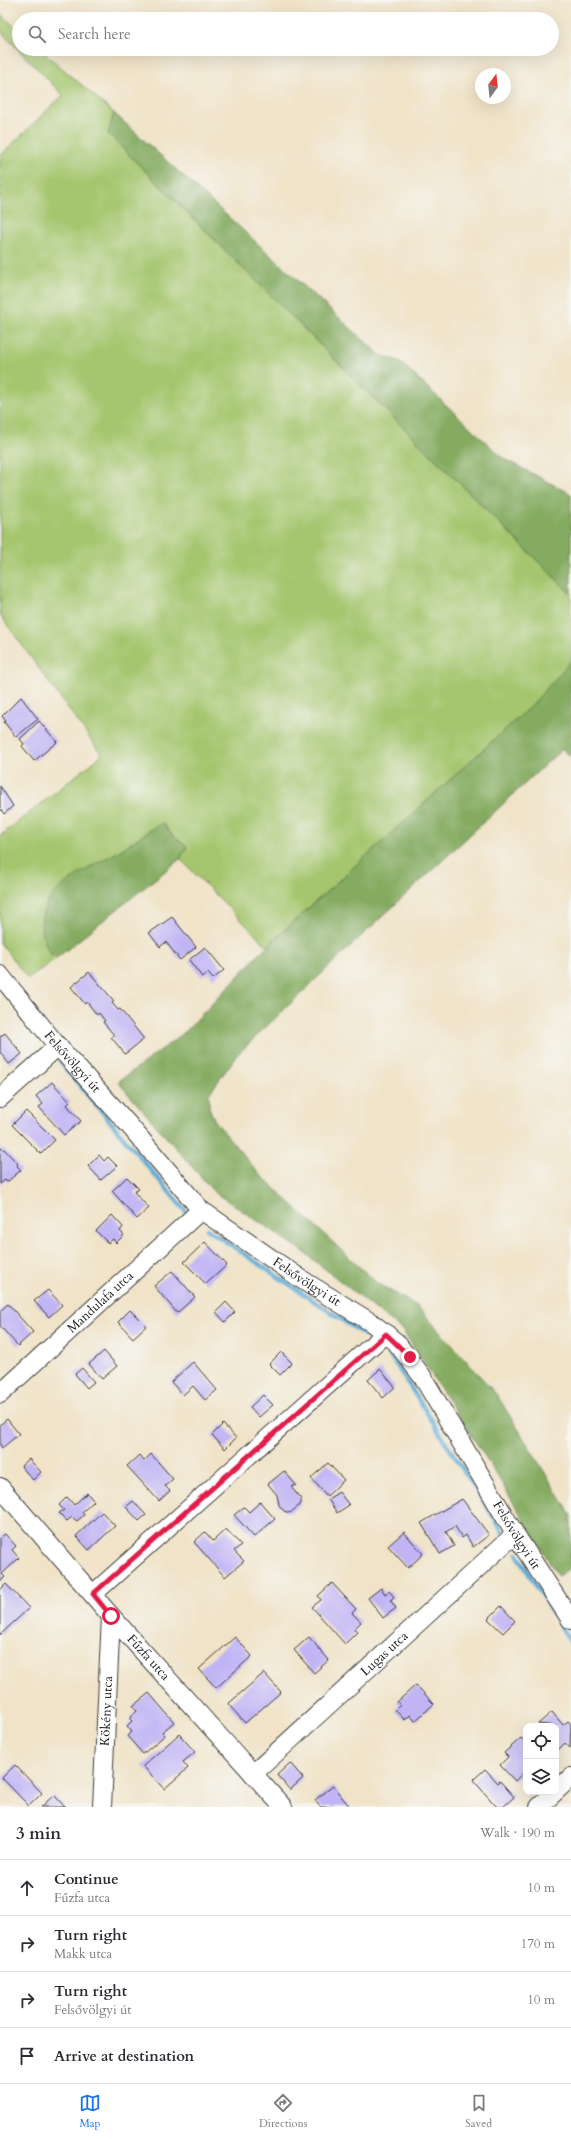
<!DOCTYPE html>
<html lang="en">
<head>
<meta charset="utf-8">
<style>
  body { margin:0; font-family:Cardo,serif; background:#f2f2f3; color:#2b2b33 }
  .controls { position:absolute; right:12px; bottom:12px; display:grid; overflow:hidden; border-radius:8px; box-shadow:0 4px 16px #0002 }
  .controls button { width:36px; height:36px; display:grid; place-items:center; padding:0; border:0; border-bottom:1px solid #e1e1e2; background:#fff; color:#2b2b33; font:20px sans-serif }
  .compass { position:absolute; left:475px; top:68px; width:36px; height:36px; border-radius:50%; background:#fff; box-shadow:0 4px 16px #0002; rotate:15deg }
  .stop { position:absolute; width:12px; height:12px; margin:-9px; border:3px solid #e11d48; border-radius:50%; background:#fff }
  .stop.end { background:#e11d48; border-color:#fff; box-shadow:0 1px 4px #0008 }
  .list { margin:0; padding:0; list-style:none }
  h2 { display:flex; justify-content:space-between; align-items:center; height:52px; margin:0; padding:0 16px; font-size:17px }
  h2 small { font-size:13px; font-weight:400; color:#7c7c81 }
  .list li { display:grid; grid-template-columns:26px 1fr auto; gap:12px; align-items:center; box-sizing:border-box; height:56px; padding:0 16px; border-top:1px solid #e1e1e2 }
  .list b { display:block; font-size:15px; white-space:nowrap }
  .list p { margin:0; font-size:13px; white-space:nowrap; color:#7c7c81 }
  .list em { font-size:13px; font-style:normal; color:#7c7c81 }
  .icon { flex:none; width:22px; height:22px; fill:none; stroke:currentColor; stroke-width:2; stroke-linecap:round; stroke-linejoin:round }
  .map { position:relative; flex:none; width:571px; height:1807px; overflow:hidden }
  .search { position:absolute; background:#fff; box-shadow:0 4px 16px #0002; left:12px; right:12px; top:12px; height:44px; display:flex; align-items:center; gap:10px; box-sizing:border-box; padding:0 14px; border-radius:22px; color:#7c7c81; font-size:15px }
  .sheet { height:276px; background:#fff }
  nav { display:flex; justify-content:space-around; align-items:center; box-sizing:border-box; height:56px; border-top:1px solid #e1e1e2; background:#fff; font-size:11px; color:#7c7c81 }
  nav a { display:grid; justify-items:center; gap:2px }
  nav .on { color:#1a73e8 }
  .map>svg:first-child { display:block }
  .green { fill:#a5c66e; stroke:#607145 }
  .forest { fill:#84ab61; stroke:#50643e }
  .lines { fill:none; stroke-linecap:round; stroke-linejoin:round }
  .stream { stroke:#5cacd7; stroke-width:4.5 }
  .building { fill:#c0b4f5 }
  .street-casing { stroke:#3c3a36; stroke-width:20 }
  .street { stroke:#fff; stroke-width:18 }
  .route { stroke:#e11d48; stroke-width:5 }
  .labels { text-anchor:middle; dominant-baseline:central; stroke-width:3.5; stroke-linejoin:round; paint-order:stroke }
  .street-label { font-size:13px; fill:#1c1c1c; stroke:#f6f6f2 }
</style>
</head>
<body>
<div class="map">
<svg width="571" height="1807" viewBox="0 0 571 1807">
  <rect width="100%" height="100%" fill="#f6f6f2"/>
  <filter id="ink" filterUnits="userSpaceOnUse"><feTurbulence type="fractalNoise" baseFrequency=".025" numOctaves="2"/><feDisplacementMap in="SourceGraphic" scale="8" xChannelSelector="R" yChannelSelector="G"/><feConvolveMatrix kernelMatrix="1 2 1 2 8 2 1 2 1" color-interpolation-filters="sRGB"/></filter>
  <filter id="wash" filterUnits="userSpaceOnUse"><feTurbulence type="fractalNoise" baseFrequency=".012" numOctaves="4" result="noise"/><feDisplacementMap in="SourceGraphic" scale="16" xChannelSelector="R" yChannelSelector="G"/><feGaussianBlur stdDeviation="0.9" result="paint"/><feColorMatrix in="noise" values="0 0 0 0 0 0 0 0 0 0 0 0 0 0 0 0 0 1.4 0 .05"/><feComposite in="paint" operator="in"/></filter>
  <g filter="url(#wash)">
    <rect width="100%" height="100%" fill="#f0e3c8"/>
    <path class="green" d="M 0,14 L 19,30 L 19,49 L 40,49 L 114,113 L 108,134 L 571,594 L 571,691 L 558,678 L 530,707 L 267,946 L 180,859 L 187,847 L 171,834 L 163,823 L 116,853 L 89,867 L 54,956 L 59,956 L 28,979 L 0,943 L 0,836 L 102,755 L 0,615 L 0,156 L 63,95 L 0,31 Z"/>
    <g class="forest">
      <path d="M 114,113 L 380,355 L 399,361 L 503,458 L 571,494 L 571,594 L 108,134 Z"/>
      <path d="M 571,661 L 571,757 L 562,749 L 340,956 L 237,1055 L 209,1094 L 209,1108 L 215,1121 L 259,1174 L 377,1283 L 417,1306 L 497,1395 L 571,1515 L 571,1567 L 558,1576 L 490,1464 L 403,1331 L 300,1249 L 214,1192 L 118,1082 L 186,1031 L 267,946 L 530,707 Z"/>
      <path d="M 163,823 L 171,834 L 187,847 L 180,859 L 59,956 L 51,955 C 18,899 76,876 116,853 C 132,843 146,831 163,823 Z"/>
    </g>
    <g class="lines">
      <g class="stream">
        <path d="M 60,1062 L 187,1213"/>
        <path d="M 207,1229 L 366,1336"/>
        <path d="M 388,1352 L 503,1532"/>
        <path d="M 517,1554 L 571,1643"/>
      </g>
    </g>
    <g id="blocks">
      <g class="building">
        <path d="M 21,697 L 38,719 L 16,737 L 4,722 L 6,721 L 2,716 Z"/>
        <path d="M 39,721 L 57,742 L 34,761 L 22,746 L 24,744 L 20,739 Z"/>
        <path d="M 0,786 L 13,806 L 4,814 L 0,808 Z"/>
        <path d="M 172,917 L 196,947 L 180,960 L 166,942 L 160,947 L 149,933 Z"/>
        <path d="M 205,947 L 224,970 L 213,979 L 208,973 L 202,977 L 189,960 Z"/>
        <path d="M 89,972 L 114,1001 L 112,1003 L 118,1010 L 120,1009 L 144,1039 L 125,1054 L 111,1037 L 114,1035 L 103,1022 L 105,1021 L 99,1013 L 97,1015 L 87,1002 L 85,1004 L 71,987 Z"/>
        <path d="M 5,1033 L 22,1054 L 9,1064 L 0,1052 L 0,1037 Z"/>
        <path d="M 52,1082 L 70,1102 L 67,1105 L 81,1121 L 64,1135 L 39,1107 L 43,1104 L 36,1096 Z"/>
        <path d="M 26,1111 L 55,1140 L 41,1154 L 12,1125 Z"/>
        <path d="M 0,1147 L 3,1150 L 4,1149 L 18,1164 L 17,1166 L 21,1170 L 7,1182 L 5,1180 L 0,1184 Z"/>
        <path d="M 99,1155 L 104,1161 L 108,1157 L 117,1166 L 101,1180 L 88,1166 Z"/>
        <path d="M 127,1177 L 139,1189 L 134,1192 L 149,1208 L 137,1219 L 112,1191 Z"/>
        <path d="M 112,1215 L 123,1227 L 120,1231 L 124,1235 L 116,1243 L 113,1239 L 108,1243 L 96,1231 Z"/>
        <path d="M 205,1242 L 227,1265 L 206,1284 L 184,1262 Z"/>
        <path d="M 172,1271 L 195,1297 L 177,1313 L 154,1286 Z"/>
        <path d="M 48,1290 L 62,1305 L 49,1317 L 34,1301 Z"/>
        <path d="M 226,1302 L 235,1312 L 225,1322 L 216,1312 Z"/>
        <path d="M 8,1304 L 33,1332 L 18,1346 L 0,1326 L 0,1311 Z"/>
        <path d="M 130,1310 L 146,1326 L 133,1338 L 118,1322 Z"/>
        <path d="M 104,1351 L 117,1366 L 102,1379 L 89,1364 Z"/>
        <path d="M 281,1352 L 292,1363 L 280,1375 L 269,1364 Z"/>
        <path d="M 193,1362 L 217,1390 L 205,1400 L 193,1386 L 183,1395 L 171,1382 Z"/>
        <path d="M 82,1368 L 94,1382 L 87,1388 L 75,1374 Z"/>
        <path d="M 380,1369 L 395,1387 L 383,1398 L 368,1380 Z"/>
        <path d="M 263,1395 L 273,1405 L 259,1417 L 250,1407 Z"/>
        <path d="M 7,1419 L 19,1434 L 2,1448 L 0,1445 L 0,1425 Z"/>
        <path d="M 223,1424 L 236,1438 L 225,1449 L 212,1435 Z"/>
        <path d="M 151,1454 L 173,1479 L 165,1486 L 170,1491 L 159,1501 L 127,1466 L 139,1455 L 144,1461 Z"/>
        <path d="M 29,1459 L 41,1472 L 33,1480 L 21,1466 Z"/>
        <path d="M 328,1463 L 344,1480 L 327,1496 L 311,1478 Z"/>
        <path d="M 284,1471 L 296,1485 L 291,1487 L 301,1499 L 301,1504 L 290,1513 L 284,1511 L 279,1505 L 277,1495 L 268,1484 Z"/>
        <path d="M 339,1492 L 349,1505 L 337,1513 L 328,1499 Z"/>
        <path d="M 87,1493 L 94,1501 L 82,1512 L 84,1515 L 77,1521 L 72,1517 L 67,1521 L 59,1513 L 64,1510 L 59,1505 L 67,1497 L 74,1505 Z"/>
        <path d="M 462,1499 L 489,1535 L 473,1547 L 466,1535 L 462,1538 L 455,1526 L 446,1532 L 454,1546 L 440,1554 L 421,1523 Z"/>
        <path d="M 133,1501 L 146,1515 L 139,1521 L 126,1507 Z"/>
        <path d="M 260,1502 L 275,1519 L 254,1537 L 234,1515 L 244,1507 L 249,1512 Z"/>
        <path d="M 102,1512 L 115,1526 L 89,1550 L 76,1536 Z"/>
        <path d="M 226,1529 L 241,1545 L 234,1551 L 244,1561 L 225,1577 L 194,1542 L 205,1532 L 213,1541 Z"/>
        <path d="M 404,1532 L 423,1554 L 408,1568 L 388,1546 Z"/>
        <path d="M 5,1534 L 16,1546 L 12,1550 L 19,1558 L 2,1574 L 5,1577 L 0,1582 L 0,1538 Z"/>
        <path d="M 332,1583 L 356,1609 L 352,1613 L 361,1622 L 354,1629 L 357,1632 L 345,1644 L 312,1607 L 321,1600 L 318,1596 Z"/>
        <path d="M 6,1584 L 29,1608 L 0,1635 L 0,1590 Z"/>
        <path d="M 381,1588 L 385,1594 L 389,1591 L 394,1597 L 390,1600 L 396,1608 L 383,1618 L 368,1598 Z"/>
        <path d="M 501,1606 L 515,1621 L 503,1633 L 488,1619 Z"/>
        <path d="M 235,1637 L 252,1656 L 216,1688 L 199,1669 Z"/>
        <path d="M 309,1637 L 329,1660 L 314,1673 L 294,1650 Z"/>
        <path d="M 264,1673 L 281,1692 L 245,1723 L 228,1704 Z"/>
        <path d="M 416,1685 L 434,1704 L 415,1721 L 410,1715 L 405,1720 L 395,1710 L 400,1705 L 397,1702 Z"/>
        <path d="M 149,1693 L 174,1722 L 162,1732 L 165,1735 L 143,1754 L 127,1736 L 132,1732 L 127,1726 L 132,1721 L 129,1718 L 137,1711 L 133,1706 Z"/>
        <path d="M 552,1712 L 563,1725 L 568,1721 L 571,1724 L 570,1748 L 565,1743 L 556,1752 L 556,1726 L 538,1724 Z"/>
        <path d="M 179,1734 L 195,1752 L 183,1762 L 188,1768 L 164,1789 L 143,1766 Z"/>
        <path d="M 521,1738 L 526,1743 L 526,1776 L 523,1773 L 515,1781 L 500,1765 L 508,1757 L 504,1753 Z"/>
        <path d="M 290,1763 L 303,1778 L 290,1790 L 277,1775 Z"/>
        <path d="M 15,1765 L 42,1793 L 29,1806 L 2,1778 Z"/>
        <path d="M 485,1769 L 498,1783 L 500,1781 L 514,1797 L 503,1807 L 497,1807 L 473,1780 Z"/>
        <path d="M 333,1786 L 350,1807 L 320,1807 L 315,1800 Z"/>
        <path d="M 54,1795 L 65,1807 L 41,1807 Z"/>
      </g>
    </g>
  </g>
  <g filter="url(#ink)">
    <use href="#blocks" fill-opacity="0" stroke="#3c3a36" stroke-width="1"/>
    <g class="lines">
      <defs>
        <g id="street">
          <path id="s1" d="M 0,975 L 56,1044 L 128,1124 L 201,1210 L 307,1283 L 372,1323 L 396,1342 L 422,1376 L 515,1534 L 571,1620"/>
          <path d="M 0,1098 L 58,1046"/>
          <path id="s2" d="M 0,1394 L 201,1210"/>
          <path id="s3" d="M 0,1487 L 111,1616 L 283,1807"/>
          <path d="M 93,1594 L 386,1333"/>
          <path id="s4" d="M 253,1774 L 515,1534"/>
          <path d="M 556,1791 L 571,1777"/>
          <path id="s5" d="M 102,1807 L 111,1616"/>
          <path d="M 539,1807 L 555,1792"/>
        </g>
      </defs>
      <use href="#street" class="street-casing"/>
      <use href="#street" class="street"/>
    </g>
  </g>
  <g class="lines" filter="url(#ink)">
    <path class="route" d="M 111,1616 L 93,1594 L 386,1334 L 410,1357"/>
  </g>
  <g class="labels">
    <g class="street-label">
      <text stroke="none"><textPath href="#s1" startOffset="113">Felsővölgyi út</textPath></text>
      <text stroke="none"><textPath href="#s1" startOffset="437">Felsővölgyi út</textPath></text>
      <text stroke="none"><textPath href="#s2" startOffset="136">Mandulafa utca</textPath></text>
      <text stroke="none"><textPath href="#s1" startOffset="773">Felsővölgyi út</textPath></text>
      <text stroke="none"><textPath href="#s4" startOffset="178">Lugas utca</textPath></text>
      <text stroke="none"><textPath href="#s3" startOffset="226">Fűzfa utca</textPath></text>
      <text stroke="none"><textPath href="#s5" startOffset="96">Kökény utca</textPath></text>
    </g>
  </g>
</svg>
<div class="controls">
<button><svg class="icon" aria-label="locate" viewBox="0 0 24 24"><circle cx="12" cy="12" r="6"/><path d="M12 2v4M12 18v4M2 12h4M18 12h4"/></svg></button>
<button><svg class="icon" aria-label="layers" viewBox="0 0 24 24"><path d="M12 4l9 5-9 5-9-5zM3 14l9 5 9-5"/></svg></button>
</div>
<svg class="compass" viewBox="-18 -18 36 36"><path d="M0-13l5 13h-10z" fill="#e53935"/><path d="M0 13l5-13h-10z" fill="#7c7c81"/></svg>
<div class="stop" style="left:111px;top:1616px"></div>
<div class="stop end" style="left:410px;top:1357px"></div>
<div class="search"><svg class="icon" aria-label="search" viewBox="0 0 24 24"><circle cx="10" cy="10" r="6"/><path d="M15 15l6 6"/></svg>Search here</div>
</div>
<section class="sheet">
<h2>3 min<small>Walk · 190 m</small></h2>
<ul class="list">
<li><svg class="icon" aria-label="ahead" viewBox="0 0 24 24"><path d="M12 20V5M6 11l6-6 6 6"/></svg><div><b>Continue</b><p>Fűzfa utca</p></div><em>10 m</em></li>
<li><svg class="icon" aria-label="right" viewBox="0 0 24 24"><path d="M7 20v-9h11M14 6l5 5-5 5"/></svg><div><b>Turn right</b><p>Makk utca</p></div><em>170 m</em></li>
<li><svg class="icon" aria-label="right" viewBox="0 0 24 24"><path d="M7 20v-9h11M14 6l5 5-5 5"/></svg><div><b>Turn right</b><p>Felsővölgyi út</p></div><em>10 m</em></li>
<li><svg class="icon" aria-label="arrive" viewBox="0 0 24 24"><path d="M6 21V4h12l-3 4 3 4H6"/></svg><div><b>Arrive at destination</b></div></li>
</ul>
</section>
<nav>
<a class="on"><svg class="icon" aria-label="map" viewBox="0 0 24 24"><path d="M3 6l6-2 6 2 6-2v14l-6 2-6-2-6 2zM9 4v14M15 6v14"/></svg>Map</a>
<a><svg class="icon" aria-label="directions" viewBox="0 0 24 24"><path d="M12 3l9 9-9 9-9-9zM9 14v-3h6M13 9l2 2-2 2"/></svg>Directions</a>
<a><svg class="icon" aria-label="saved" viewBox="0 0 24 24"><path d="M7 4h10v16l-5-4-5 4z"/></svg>Saved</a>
</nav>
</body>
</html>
